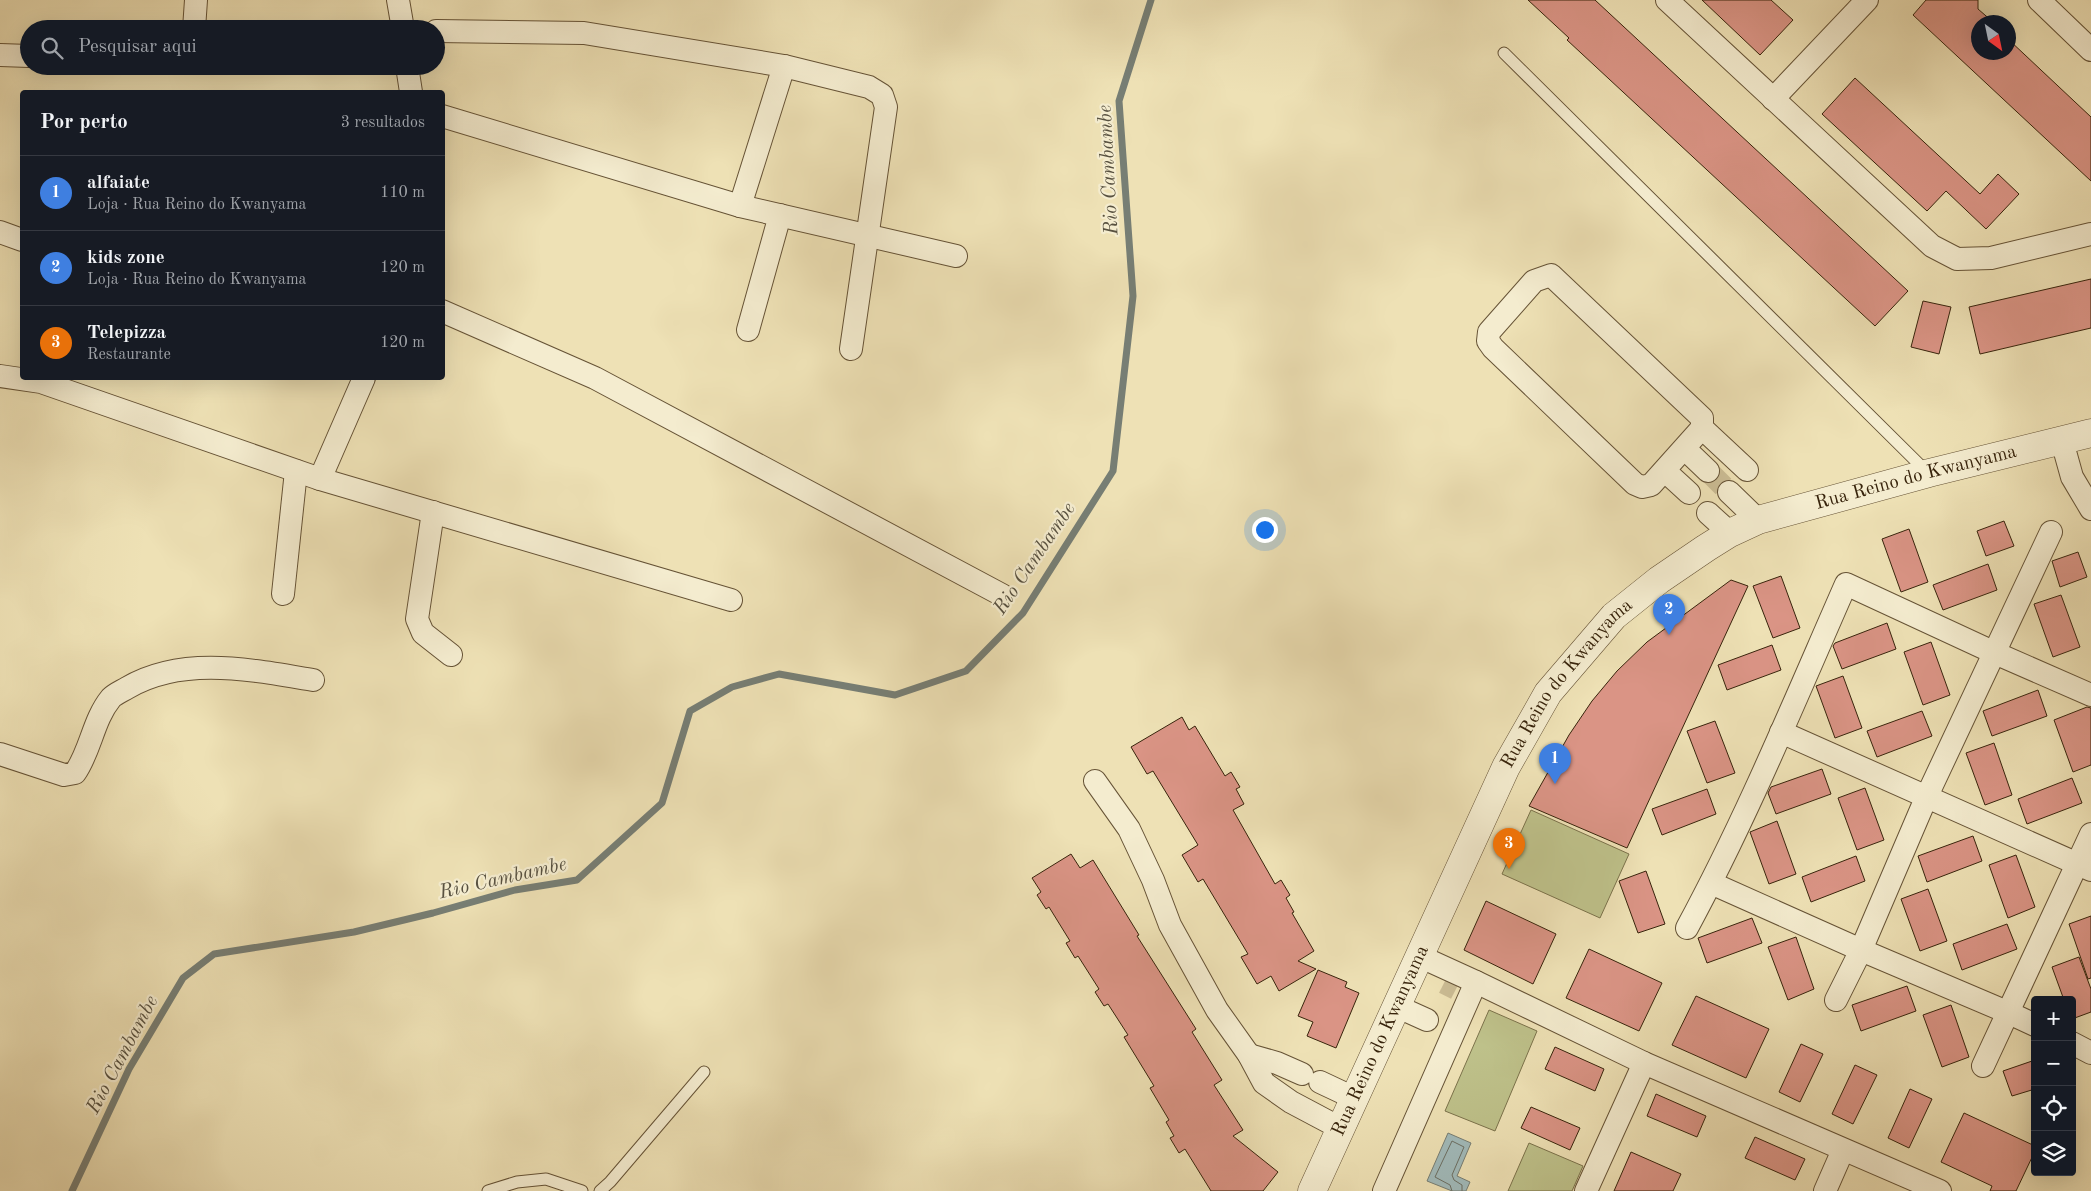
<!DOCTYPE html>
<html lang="pt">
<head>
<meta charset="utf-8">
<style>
  body { margin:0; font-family:"Old Standard TT",serif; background:#20242c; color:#f1f3f6 }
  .controls { position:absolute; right:15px; bottom:15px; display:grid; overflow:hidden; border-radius:5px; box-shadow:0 5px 20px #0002 }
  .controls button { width:45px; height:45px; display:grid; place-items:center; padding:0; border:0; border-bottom:1px solid #363941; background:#171b24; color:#f1f3f6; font:25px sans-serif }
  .compass { position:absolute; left:1971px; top:15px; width:45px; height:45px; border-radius:50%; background:#171b24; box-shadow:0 5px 20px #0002; rotate:147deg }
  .you { position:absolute; left:1264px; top:529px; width:18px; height:18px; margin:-12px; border:4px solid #fff; border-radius:50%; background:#1a73e8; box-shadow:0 0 0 8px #1a73e833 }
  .badge { display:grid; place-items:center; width:32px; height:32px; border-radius:50%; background:#c59692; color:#fff; font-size:16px; font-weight:700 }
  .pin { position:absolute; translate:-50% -41px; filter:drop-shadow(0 1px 2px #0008) }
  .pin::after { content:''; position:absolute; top:26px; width:18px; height:15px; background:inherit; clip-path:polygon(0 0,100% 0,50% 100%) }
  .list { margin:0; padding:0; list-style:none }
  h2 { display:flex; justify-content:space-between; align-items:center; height:65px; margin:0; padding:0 20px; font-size:21px }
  h2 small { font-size:16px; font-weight:400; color:#9ea1a6 }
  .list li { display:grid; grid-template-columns:32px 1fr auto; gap:15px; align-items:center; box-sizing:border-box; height:75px; padding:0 20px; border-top:1px solid #363941 }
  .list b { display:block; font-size:19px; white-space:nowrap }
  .list p { margin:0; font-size:16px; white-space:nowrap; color:#9ea1a6 }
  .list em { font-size:16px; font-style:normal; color:#9ea1a6 }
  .icon { flex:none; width:28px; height:28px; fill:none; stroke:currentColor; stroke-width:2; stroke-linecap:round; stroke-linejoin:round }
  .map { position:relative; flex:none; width:2091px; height:1191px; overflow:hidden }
  .search { position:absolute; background:#171b24; box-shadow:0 5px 20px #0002; left:20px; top:20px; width:425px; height:55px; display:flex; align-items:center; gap:12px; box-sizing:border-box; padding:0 18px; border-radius:28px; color:#9ea1a6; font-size:19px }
  .panel { position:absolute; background:#171b24; box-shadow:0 5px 20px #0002; left:20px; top:90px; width:425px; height:290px; border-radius:5px }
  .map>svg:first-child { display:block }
  .green { fill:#bec18a; stroke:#7b724b }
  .water { fill:#a1baba; stroke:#777e74 }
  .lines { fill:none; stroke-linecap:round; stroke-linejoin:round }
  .shore { stroke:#6c6f63; stroke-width:1 }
  .stream { stroke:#777e74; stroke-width:7 }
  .building { fill:#da9485; stroke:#38240c }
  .minor-tunnel { stroke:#cabb93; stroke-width:22; stroke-dasharray:22 11; stroke-linecap:butt }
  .service-casing { stroke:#665336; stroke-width:13 }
  .minor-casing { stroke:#665336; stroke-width:24 }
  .tertiary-casing { stroke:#665336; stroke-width:29 }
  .service { stroke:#f4eccf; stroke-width:11 }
  .minor { stroke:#f4eccf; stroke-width:22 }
  .tertiary { stroke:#f4eccf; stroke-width:28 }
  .labels { text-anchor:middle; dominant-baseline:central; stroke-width:4.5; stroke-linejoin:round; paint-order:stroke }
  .street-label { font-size:19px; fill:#38240c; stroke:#f4eccf }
  .water-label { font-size:20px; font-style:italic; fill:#585140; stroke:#f4eccf }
</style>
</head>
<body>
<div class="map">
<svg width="2091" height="1191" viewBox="0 0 2091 1191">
  <rect width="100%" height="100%" fill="#eee1b5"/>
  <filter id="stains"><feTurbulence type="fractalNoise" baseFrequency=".004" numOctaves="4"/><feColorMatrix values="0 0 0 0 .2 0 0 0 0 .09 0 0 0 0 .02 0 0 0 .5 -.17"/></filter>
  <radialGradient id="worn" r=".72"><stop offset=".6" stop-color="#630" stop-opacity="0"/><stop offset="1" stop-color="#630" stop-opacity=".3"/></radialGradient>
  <g class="green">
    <path d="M 1531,810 L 1629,854 L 1600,918 L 1502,874 Z"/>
    <path d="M 1489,1010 L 1537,1031 L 1495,1131 L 1445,1111 Z"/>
    <path d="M 1529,1143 L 1583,1166 L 1572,1191 L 1508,1191 Z"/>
  </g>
  <path class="water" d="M 1448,1133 L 1471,1143 L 1457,1176 L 1470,1182 L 1466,1191 L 1452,1191 L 1427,1181 Z"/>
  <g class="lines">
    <path class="shore" d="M 1452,1191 L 1450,1185 L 1435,1177 L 1452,1141 L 1464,1147 L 1452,1175 L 1454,1180 L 1462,1185 L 1462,1191"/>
    <path class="stream" d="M 72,1191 L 129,1069 L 183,978 L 214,954 L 354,932 L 433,913 L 515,890 L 577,880 L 662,803 L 690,711 L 732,687 L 779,674 L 895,695 L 966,671 L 1023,613 L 1113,471 L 1133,296 L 1119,101 L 1151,0"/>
  </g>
  <g class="building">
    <path d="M 1528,0 L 1595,0 L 1908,291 L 1875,326 L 1567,40 L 1569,38 Z"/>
    <path d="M 1702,0 L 1771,0 L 1793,20 L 1760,55 Z"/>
    <path d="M 1926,0 L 1978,0 L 1978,9 L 1993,22 L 1978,22 L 1978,52 L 2008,52 L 2008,39 L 2091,117 L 2091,181 L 1913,15 Z"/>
    <path d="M 1855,78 L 1980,194 L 1998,174 L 2019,194 L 1986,229 L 1946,191 L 1927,211 L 1822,114 Z"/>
    <path d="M 2091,279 L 2091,328 L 1980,354 L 1969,307 Z"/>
    <path d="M 1923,301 L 1951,307 L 1939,354 L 1911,347 Z"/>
    <path d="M 2004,521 L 2014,546 L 1986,556 L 1977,531 Z"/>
    <path d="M 1909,529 L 1928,582 L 1901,592 L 1882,539 Z"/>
    <path d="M 2078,552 L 2087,577 L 2060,587 L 2052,561 Z"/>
    <path d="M 1988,564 L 1997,590 L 1943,610 L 1933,585 Z"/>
    <path d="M 1781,576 L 1800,628 L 1773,638 L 1753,586 Z"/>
    <path d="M 1731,580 L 1748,586 L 1627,848 L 1529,806 L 1569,735 L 1592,701 L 1617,671 L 1647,642 Z"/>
    <path d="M 2061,595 L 2080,647 L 2053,657 L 2034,604 Z"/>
    <path d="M 1887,623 L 1896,649 L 1842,669 L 1833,646 L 1835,643 Z"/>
    <path d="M 1931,642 L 1950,695 L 1923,705 L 1904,652 Z"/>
    <path d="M 1772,645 L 1781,670 L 1727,690 L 1718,665 Z"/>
    <path d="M 1843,676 L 1862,728 L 1835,738 L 1816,686 Z"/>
    <path d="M 2038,690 L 2047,716 L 1992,736 L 1983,711 Z"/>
    <path d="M 2087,707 L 2091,708 L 2091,765 L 2073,772 L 2054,720 Z"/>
    <path d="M 1922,711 L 1932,736 L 1877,757 L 1867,731 Z"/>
    <path d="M 1182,717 L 1189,730 L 1195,726 L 1225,776 L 1231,772 L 1240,787 L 1236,789 L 1244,804 L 1233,810 L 1275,884 L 1281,880 L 1290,895 L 1286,898 L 1294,912 L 1292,913 L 1314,951 L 1298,961 L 1316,969 L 1279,991 L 1271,976 L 1257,984 L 1241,957 L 1248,954 L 1203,879 L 1198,882 L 1182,855 L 1198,845 L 1153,771 L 1147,774 L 1131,747 Z"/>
    <path d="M 1715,721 L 1735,773 L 1707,783 L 1687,731 Z"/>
    <path d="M 1994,743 L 2012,795 L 1985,805 L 1966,753 Z"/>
    <path d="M 1822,769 L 1831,794 L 1776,814 L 1768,793 L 1771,787 Z"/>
    <path d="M 2072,778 L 2082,803 L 2027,824 L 2018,799 Z"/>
    <path d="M 1865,788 L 1884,840 L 1857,850 L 1838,798 Z"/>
    <path d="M 1707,789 L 1716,814 L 1662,835 L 1652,809 Z"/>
    <path d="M 1777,821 L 1796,874 L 1769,884 L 1750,832 Z"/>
    <path d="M 1973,836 L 1982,861 L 1927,882 L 1918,856 Z"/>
    <path d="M 1071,854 L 1080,868 L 1093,860 L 1139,935 L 1137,936 L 1196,1029 L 1192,1032 L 1222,1080 L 1214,1085 L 1243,1130 L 1233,1136 L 1278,1172 L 1263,1191 L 1211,1191 L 1185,1149 L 1179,1153 L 1170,1138 L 1174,1136 L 1166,1122 L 1169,1120 L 1150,1088 L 1154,1086 L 1124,1037 L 1128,1035 L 1108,1004 L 1104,1006 L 1095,992 L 1099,989 L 1078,956 L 1075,958 L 1066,943 L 1070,941 L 1049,907 L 1046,909 L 1037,895 L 1041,892 L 1032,878 Z"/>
    <path d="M 2016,855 L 2035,907 L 2008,918 L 1989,865 Z"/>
    <path d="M 1856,856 L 1865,881 L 1811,902 L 1802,877 Z"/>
    <path d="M 1646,871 L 1665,924 L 1638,933 L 1619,881 Z"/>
    <path d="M 1928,889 L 1947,941 L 1920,951 L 1901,899 Z"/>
    <path d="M 1486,901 L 1556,934 L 1533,984 L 1464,950 Z"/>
    <path d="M 2091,916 L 2091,978 L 2088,979 L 2069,924 Z"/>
    <path d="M 1752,918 L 1762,943 L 1707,963 L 1698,938 Z"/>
    <path d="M 2007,924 L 2017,949 L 1962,970 L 1953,944 Z"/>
    <path d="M 1796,937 L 1814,989 L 1788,1000 L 1768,947 Z"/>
    <path d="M 1589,949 L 1662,983 L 1639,1031 L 1566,998 Z"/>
    <path d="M 2079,957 L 2091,989 L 2091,1012 L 2072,1019 L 2072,1000 L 2064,1000 L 2052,967 Z"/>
    <path d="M 1318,970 L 1347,982 L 1345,987 L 1359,993 L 1336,1048 L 1307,1036 L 1313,1022 L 1298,1016 Z"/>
    <path d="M 1907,986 L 1916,1011 L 1861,1031 L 1852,1005 Z"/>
    <path d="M 1696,996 L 1769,1029 L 1746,1078 L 1672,1045 Z"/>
    <path d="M 1951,1005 L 1969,1057 L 1942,1067 L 1923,1015 Z"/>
    <path d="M 1801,1044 L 1823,1054 L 1800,1102 L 1779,1092 Z"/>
    <path d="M 1555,1047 L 1604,1069 L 1595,1091 L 1545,1069 Z"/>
    <path d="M 2035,1060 L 2035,1089 L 2012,1096 L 2003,1071 Z"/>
    <path d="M 1855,1065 L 1877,1075 L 1853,1124 L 1832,1114 Z"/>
    <path d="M 1910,1089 L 1932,1099 L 1909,1148 L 1888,1138 Z"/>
    <path d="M 1656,1094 L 1706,1116 L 1697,1137 L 1647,1116 Z"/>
    <path d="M 1531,1107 L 1580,1128 L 1570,1150 L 1521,1128 Z"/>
    <path d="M 1964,1113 L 2035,1146 L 2035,1151 L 2016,1191 L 1990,1191 L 1992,1186 L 1941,1162 Z"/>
    <path d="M 1755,1137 L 1805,1159 L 1795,1180 L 1745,1158 Z"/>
    <path d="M 1631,1152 L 1681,1174 L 1673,1191 L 1614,1191 Z"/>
  </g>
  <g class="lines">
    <g class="minor-tunnel">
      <path d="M 1708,471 L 1729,492"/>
      <path d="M 1444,983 L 1456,989"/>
    </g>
    <defs>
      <g id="service">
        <path d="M 1504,53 L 1927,472"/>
        <path d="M 488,1191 L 517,1182 L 546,1179 L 582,1191"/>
        <path d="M 600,1191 L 610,1182 L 704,1072"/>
      </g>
      <g id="minor">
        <path d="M 398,0 L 403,29"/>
        <path d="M 1667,0 L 1932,246 L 1957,259 L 1991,258 L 2091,234"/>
        <path d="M 2039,0 L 2091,50"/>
        <path d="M 194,29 L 196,0"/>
        <path d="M 436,31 L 584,33 L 784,66 L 869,87 L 882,95 L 886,107 L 851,349"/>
        <path d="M 0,55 L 29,56"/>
        <path d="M 407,66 L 411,92"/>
        <path d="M 1773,99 L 1867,0"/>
        <path d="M 442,116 L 740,206 L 956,256"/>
        <path d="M 740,206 L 784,66"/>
        <path d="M 0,232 L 22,240"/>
        <path d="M 1551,275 L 1702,418 L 1702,428 L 1651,485 L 1642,487 L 1635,484 L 1493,348 L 1488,341 L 1489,332 L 1534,281 Z"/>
        <path d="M 442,311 L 595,378 L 1002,595"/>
        <path d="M 748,330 L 780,215"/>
        <path d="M 0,376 L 41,382 L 320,479 L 731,600"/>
        <path d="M 1702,428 L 1747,470"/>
        <path d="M 2062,441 L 2072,477 L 2091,509"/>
        <path d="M 1685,449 L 1708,471"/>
        <path d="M 1665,471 L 1689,493"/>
        <path d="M 320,479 L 364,378"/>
        <path d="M 1729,492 L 1758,520"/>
        <path d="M 433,512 L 417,619 L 423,633 L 451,655"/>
        <path d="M 1708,513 L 1730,533"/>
        <path d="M 283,594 L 296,471"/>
        <path d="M 1781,732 L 2091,870"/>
        <path d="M 0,754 L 64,775 L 75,773 C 91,750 93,720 111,698 C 115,694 122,691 127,688 C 183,655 252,670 313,680"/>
        <path d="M 1095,781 L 1129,829 L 1153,880 L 1170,925 L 1217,1010 L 1249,1055 L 1264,1083 L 1291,1102 L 1340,1128"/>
        <path d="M 1711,883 L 1861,950 L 2007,1012 L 2035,1025"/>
        <path d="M 1687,928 C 1747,817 1795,700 1846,584 L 1995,653 L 2091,695"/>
        <path d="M 1419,956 L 1476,982 L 1644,1063 L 1940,1191"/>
        <path d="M 1836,1000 L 1861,950 L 1926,798 L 2051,532"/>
        <path d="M 1396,1006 L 1427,1020"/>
        <path d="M 2072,1043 L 2091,1053"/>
        <path d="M 1249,1055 L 1277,1063 L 1302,1074"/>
        <path d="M 1983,1066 L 2091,834"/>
        <path d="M 1320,1082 L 1354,1098"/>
        <path d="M 1384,1191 L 1476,982"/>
        <path d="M 1586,1191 L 1644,1063"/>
        <path d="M 1825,1191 L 1843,1150"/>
      </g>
      <g id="tertiary">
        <path id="s1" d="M 1312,1191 L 1506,767 L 1548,693 L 1614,616 L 1659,580 L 1706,548 L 1730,533 L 1758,520 L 1929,473 L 2091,433"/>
      </g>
    </defs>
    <use href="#service" class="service-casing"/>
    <use href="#minor" class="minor-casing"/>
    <use href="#tertiary" class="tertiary-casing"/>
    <use href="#service" class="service"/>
    <use href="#minor" class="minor"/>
    <use href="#tertiary" class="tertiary"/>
  </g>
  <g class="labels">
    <g class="street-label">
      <text stroke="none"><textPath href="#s1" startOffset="990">Rua Reino do Kwanyama</textPath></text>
      <text stroke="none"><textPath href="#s1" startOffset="570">Rua Reino do Kwanyama</textPath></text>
      <text stroke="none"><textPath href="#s1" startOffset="165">Rua Reino do Kwanyama</textPath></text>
    </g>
    <g class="water-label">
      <text transform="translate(1109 170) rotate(-93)">Rio Cambambe</text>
      <text transform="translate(1035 559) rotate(-56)">Rio Cambambe</text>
      <text transform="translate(503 879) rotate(-13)">Rio Cambambe</text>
      <text transform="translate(123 1055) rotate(-62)">Rio Cambambe</text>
    </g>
  </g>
  <rect width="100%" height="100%" filter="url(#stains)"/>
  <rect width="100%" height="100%" fill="url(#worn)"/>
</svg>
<div class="controls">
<button>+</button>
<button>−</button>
<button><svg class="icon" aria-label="locate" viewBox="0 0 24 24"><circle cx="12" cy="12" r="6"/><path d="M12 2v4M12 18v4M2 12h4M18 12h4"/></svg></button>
<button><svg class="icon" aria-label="layers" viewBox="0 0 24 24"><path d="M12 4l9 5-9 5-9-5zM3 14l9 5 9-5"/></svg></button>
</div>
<svg class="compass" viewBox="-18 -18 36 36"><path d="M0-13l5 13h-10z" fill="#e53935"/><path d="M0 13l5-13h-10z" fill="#9ea1a6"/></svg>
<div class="you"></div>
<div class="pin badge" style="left:1555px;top:784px;background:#3f7fe0">1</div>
<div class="pin badge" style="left:1669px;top:635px;background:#3f7fe0">2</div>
<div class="pin badge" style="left:1509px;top:869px;background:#e8710a">3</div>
<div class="search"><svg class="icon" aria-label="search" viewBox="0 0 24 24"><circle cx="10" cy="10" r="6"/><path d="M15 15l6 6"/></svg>Pesquisar aqui</div>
<section class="panel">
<h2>Por perto<small>3 resultados</small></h2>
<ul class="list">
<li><span class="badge" style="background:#3f7fe0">1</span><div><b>alfaiate</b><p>Loja · Rua Reino do Kwanyama</p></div><em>110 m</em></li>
<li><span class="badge" style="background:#3f7fe0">2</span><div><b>kids zone</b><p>Loja · Rua Reino do Kwanyama</p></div><em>120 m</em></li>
<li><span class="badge" style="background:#e8710a">3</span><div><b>Telepizza</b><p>Restaurante</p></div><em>120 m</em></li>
</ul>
</section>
</div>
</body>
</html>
